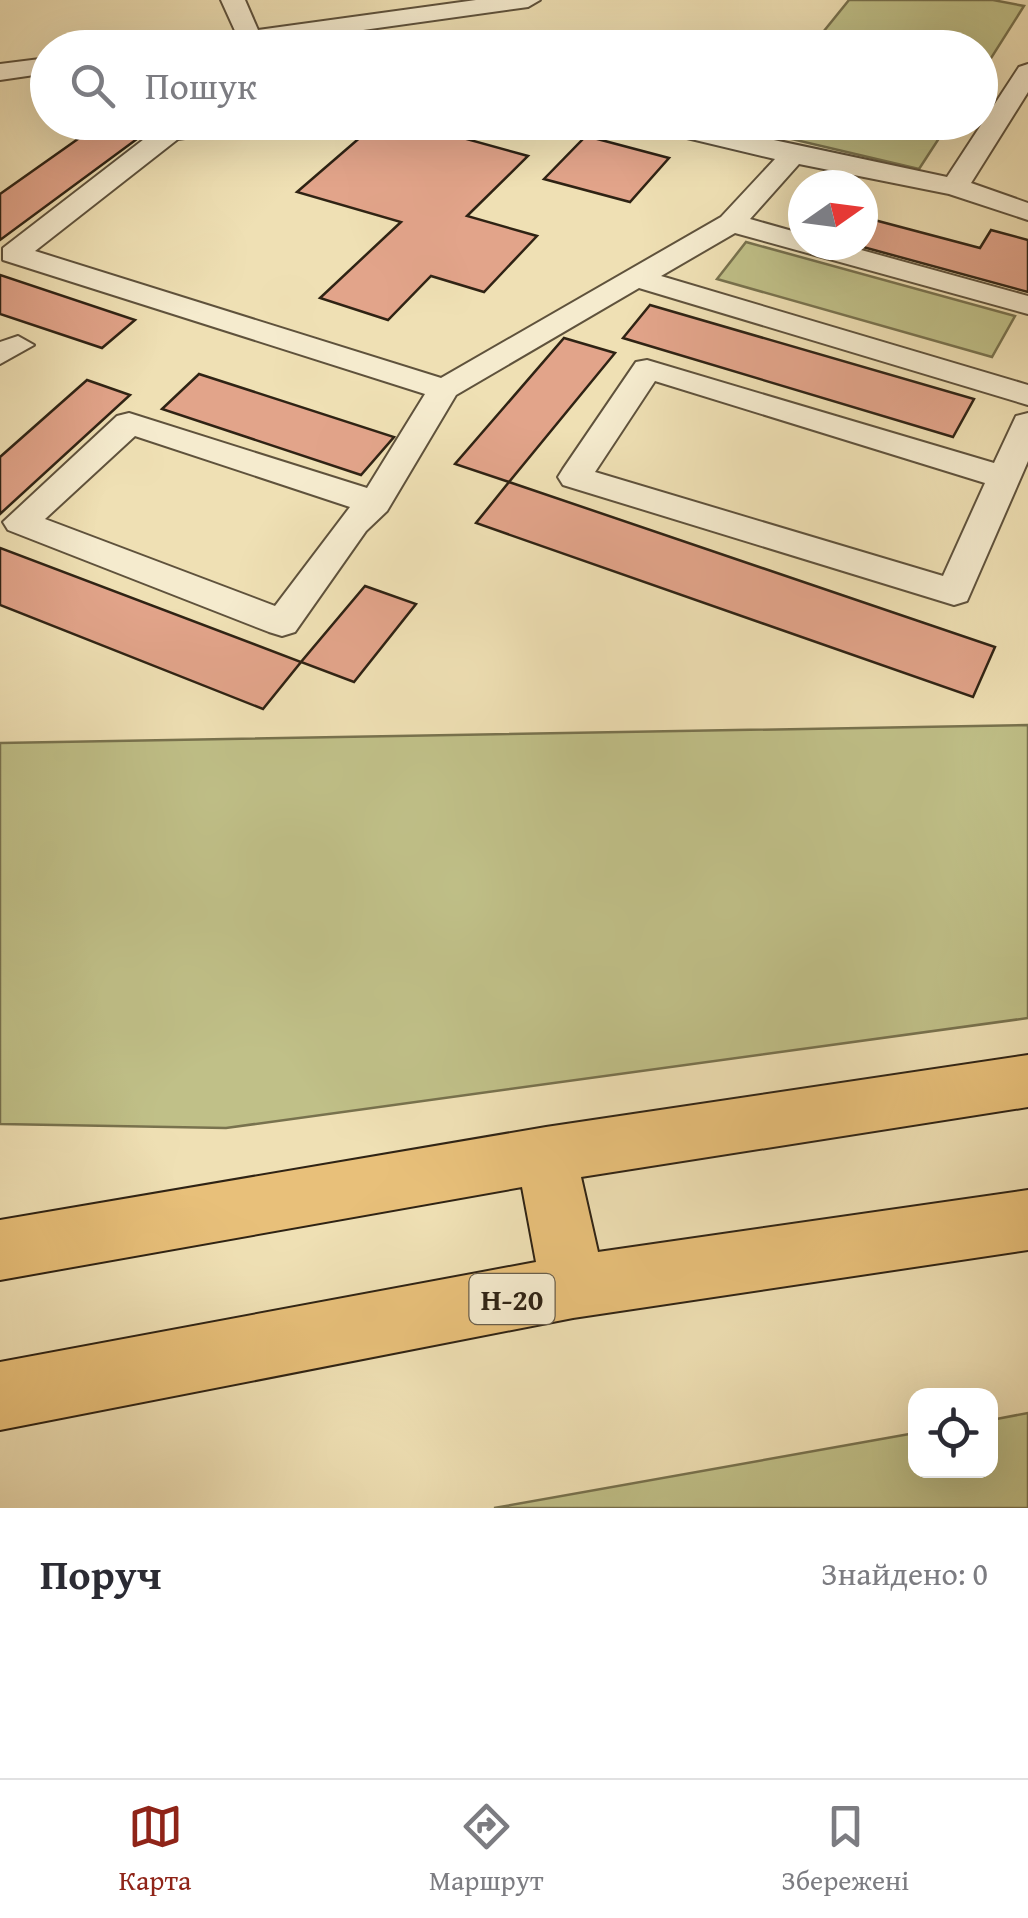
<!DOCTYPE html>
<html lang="uk">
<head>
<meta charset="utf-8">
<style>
  body { margin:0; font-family:"Gentium Book Plus",serif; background:#f2f2f3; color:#2b2b33 }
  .controls { position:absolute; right:30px; bottom:30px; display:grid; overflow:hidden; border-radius:20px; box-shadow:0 10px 40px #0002 }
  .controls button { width:90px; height:90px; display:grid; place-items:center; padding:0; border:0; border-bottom:2px solid #e1e1e2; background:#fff; color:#2b2b33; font:50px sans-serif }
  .compass { position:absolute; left:788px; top:170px; width:90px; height:90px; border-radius:50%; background:#fff; box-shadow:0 10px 40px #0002; rotate:76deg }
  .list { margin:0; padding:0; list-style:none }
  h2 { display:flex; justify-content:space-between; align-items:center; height:130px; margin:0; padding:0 40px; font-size:42px }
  h2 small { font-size:32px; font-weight:400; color:#7c7c81 }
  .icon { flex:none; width:55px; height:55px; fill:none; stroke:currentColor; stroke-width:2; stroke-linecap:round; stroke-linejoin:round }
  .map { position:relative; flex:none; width:1028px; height:1508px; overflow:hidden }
  .search { position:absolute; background:#fff; box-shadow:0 10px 40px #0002; left:30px; right:30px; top:30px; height:110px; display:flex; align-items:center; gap:25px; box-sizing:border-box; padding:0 35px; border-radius:55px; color:#7c7c81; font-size:38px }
  .sheet { height:270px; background:#fff }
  nav { display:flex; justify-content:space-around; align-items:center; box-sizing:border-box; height:140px; border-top:2px solid #e1e1e2; background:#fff; font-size:28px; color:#7c7c81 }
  nav a { display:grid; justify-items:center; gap:5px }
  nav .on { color:#8f2418 }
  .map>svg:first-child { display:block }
  .green { fill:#c0c088; stroke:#78724e; stroke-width:2.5 }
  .building { fill:#e2a48a; stroke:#2f2314; stroke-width:2.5 }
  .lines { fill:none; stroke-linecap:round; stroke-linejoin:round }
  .minor-casing { stroke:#5f523c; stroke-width:4 }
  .major-casing { stroke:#2f2314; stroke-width:4 }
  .minor { fill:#f5ebce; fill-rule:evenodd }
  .major { fill:#e8c07a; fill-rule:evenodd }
  .labels { text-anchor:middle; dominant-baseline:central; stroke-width:10; stroke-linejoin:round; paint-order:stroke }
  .shield { fill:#f5ebce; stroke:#6a5f4c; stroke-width:2.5 }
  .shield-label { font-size:30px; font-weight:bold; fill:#2f2314 }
</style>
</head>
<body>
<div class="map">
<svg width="1028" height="1508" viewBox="0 0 1028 1508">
  <rect width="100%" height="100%" fill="#efe0b4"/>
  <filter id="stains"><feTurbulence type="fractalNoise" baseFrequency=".002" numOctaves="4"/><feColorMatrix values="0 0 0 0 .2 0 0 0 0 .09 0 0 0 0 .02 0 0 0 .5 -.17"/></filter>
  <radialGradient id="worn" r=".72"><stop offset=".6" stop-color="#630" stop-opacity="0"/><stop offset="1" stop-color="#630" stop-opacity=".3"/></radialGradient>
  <g class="green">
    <path d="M 849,0 L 993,0 L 1024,6 L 981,74 L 980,48 L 811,47 Z"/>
    <path d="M 750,122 L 949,122 L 949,123 L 919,169 L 745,128 Z"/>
    <path d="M 746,242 L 1015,316 L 992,357 L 717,279 Z"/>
    <path d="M 1028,725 L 1028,1018 L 226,1128 L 0,1124 L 0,743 Z"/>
    <path d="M 1028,1413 L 1028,1508 L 494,1508 L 915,1433 L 916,1470 L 990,1470 L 991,1420 Z"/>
  </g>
  <g class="building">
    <path d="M 102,122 L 160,122 L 0,240 L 0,194 Z"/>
    <path d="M 378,122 L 405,122 L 528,156 L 467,216 L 537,236 L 484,292 L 431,276 L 388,320 L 320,298 L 401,222 L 297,192 Z"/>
    <path d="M 586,136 L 669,158 L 630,202 L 544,179 Z"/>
    <path d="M 863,217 L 980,248 L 991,230 L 1028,240 L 1028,292 L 863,247 Z"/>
    <path d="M 0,275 L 135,320 L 102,348 L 0,314 Z"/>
    <path d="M 650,305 L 974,399 L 953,437 L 623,338 Z"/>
    <path d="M 564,338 L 615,353 L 509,482 L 455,464 Z"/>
    <path d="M 199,374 L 394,437 L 361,475 L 162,409 Z"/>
    <path d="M 87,380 L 130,395 L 0,514 L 0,457 Z"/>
    <path d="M 509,482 L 995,647 L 973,697 L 476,523 Z"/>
    <path d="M 0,548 L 301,662 L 263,709 L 0,605 Z"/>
    <path d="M 365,586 L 416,604 L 354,682 L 301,662 Z"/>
  </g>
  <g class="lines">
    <defs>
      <g id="minor">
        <path d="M 221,0 L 245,0 L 258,30 L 476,0 L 540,0 L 528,7 L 235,48 L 166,48 L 178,41 L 236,33 Z"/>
        <path d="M 48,58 L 48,73 L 0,80 L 0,64 Z"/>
        <path d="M 1028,64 L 1028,92 L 971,183 L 1028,203 L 1028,220 L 949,194 L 799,164 L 750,219 L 803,234 L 803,245 L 843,245 L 1028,296 L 1028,314 L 735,233 L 661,276 L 1028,385 L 1028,405 L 639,288 L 456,395 L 387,511 L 366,531 L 295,632 L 282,636 L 269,632 L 8,530 L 3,522 L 117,416 L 129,413 L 367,488 L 425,394 L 3,260 L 3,248 L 161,126 L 252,122 L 239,130 L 178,139 L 35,251 L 441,378 L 721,217 L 775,159 L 645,128 L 641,122 L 690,122 L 947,177 L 1019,67 ZM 135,436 L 350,507 L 275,606 L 45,519 Z"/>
        <path d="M 18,336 L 34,345 L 0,364 L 0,342 Z"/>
        <path d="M 647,360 L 994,463 L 1016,416 L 1028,413 L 1028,461 L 967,601 L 954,605 L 941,601 L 563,485 L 558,477 L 563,469 L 636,362 ZM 655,381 L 985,483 L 943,576 L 595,472 Z"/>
      </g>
      <path id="major" d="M 1028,1055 L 1028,1107 L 581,1177 L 598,1252 L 1028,1190 L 1028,1250 L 573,1318 L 0,1430 L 0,1362 L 536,1262 L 522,1187 L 0,1280 L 0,1220 L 546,1127 Z"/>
    </defs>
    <use href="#minor" class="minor-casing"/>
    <use href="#major" class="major-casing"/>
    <use href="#minor" class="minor"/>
    <use href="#major" class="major"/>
  </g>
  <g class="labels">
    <rect class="shield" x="469.5" y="1274" width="85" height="50" rx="8"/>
    <g class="shield-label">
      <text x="512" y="1299">Н-20</text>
    </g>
  </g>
  <rect width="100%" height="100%" filter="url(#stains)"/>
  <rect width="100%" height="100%" fill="url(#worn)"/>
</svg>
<div class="controls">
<button><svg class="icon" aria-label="locate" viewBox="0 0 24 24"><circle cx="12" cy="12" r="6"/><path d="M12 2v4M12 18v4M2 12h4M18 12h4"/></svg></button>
</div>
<svg class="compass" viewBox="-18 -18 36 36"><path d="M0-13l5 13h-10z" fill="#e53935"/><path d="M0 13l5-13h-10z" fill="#7c7c81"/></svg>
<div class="search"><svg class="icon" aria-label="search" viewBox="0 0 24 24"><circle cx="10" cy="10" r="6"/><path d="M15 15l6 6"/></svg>Пошук</div>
</div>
<section class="sheet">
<h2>Поруч<small>Знайдено: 0</small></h2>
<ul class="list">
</ul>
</section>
<nav>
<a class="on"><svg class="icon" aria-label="map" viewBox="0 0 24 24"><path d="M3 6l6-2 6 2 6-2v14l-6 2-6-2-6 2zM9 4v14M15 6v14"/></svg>Карта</a>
<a><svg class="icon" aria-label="directions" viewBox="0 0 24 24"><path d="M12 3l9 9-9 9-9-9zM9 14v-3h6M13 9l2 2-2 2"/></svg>Маршрут</a>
<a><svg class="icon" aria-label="saved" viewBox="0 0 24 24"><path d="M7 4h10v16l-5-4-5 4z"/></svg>Збережені</a>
</nav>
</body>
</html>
